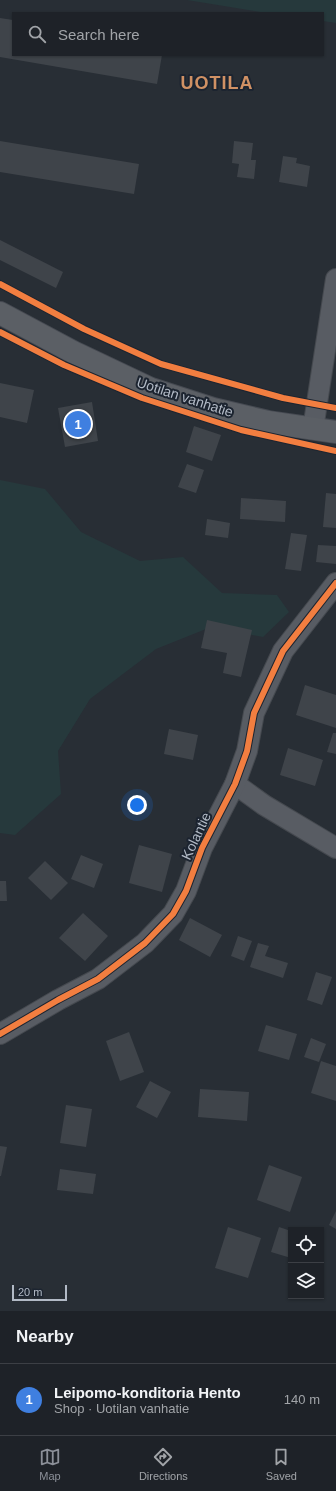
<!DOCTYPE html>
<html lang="en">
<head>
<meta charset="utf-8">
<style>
  body { margin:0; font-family:Helvetica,sans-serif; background:#262a30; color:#f1f3f6 }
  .controls { position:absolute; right:12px; bottom:12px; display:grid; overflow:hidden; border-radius:0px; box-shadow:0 1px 3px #0004 }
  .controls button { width:36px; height:36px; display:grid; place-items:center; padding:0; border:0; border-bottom:1px solid #3c3f45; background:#1e2228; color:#f1f3f6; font:20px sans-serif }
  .scale { position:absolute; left:12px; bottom:10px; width:55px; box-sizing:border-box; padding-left:4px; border:2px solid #b2bac6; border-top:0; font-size:11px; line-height:14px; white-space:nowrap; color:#b2bac6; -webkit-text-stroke:3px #1c2430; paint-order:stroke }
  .you { position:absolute; left:137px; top:805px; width:14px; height:14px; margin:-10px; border:3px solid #fff; border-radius:50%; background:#1a73e8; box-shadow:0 0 0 6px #1a73e833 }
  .badge { display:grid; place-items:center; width:26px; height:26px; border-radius:50%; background:#8c9099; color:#fff; font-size:13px; font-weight:700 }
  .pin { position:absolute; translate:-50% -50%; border:2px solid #fff; box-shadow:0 1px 4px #0006 }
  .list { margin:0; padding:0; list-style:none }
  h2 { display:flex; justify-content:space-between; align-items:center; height:52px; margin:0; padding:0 16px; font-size:17px }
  h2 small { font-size:13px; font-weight:400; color:#a1a4a8 }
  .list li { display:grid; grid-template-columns:26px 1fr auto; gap:12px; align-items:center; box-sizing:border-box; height:72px; padding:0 16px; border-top:1px solid #3c3f45 }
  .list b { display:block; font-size:15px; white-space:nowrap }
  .list p { margin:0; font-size:13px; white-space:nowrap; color:#a1a4a8 }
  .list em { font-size:13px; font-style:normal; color:#a1a4a8 }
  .icon { flex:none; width:22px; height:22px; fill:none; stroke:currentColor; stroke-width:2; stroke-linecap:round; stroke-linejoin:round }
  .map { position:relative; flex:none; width:336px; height:1311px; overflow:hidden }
  .search { position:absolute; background:#1e2228; box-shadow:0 1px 3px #0004; left:12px; right:12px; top:12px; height:44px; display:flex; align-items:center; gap:10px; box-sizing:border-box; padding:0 14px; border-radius:0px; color:#a1a4a8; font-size:15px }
  .sheet { height:124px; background:#1e2228 }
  nav { display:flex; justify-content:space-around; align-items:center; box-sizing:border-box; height:56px; border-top:1px solid #3c3f45; background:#1e2228; font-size:11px; color:#a1a4a8 }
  nav a { display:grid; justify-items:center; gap:2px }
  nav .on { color:#8c9099 }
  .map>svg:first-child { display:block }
  .green { fill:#26393c }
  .building { fill:#3f444a }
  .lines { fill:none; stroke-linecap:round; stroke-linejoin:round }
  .minor-casing { stroke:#45494f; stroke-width:22 }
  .major-casing { stroke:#464a52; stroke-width:24 }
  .minor { stroke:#585c63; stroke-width:20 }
  .major { stroke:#5b5f65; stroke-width:22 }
  .cycleway-casing { stroke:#1c2430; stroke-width:8 }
  .cycleway { stroke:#f27e40; stroke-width:6 }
  .labels { text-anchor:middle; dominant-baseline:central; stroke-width:4; stroke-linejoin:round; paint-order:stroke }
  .street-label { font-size:14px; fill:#b2bac6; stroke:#1c2430 }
  .district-label { font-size:18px; font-weight:bold; letter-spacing:1px; fill:#d09164; stroke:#1c2430 }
</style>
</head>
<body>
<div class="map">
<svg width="336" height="1311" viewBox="0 0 336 1311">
  <rect width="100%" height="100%" fill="#282e35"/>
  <g class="green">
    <path d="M 187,0 L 336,0 L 336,23 L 323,21 L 323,13 L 267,13 Z"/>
    <path d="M 0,480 L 45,489 L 81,532 L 140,561 L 183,557 L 222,593 L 277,595 L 289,612 L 263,637 L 211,627 L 156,649 L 90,699 L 58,751 L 61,794 L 15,835 L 0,833 Z"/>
  </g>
  <g class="building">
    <path d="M 0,18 L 13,20 L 13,55 L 162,55 L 157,84 L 0,57 Z"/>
    <path d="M 0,141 L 139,164 L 134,194 L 0,172 Z"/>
    <path d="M 234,141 L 253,143 L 251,160 L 256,160 L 254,179 L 237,177 L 239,164 L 232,163 Z"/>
    <path d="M 283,156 L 297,158 L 296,163 L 310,166 L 307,187 L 279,182 Z"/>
    <path d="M 0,240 L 63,272 L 56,288 L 0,260 Z"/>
    <path d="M 0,383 L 34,390 L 27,423 L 0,417 Z"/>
    <path d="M 92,402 L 98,441 L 65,447 L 58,408 Z"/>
    <path d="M 194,426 L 221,435 L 212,461 L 186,452 Z"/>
    <path d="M 187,464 L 204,470 L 196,493 L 178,487 Z"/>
    <path d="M 326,493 L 336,494 L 336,528 L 323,527 Z"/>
    <path d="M 241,498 L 286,501 L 285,522 L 240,519 Z"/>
    <path d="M 207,519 L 230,523 L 228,538 L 205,535 Z"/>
    <path d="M 291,533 L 307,535 L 301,571 L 285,569 Z"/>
    <path d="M 318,545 L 336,546 L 336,564 L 316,562 Z"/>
    <path d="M 207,620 L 252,630 L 241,677 L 223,673 L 227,653 L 201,648 Z"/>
    <path d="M 305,685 L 336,695 L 336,728 L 296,715 Z"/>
    <path d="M 169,729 L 198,735 L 193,760 L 164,754 Z"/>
    <path d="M 333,733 L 336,733 L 336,754 L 327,752 Z"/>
    <path d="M 288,748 L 323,760 L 315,786 L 280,775 Z"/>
    <path d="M 139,845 L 172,854 L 162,892 L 129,883 Z"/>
    <path d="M 81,855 L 103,864 L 94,888 L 71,879 Z"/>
    <path d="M 45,861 L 68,883 L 51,900 L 28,878 Z"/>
    <path d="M 0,881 L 6,881 L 7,901 L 0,901 Z"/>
    <path d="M 83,913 L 108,936 L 85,961 L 59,938 Z"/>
    <path d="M 190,918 L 222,935 L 210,957 L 179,940 Z"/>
    <path d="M 238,936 L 252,941 L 244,961 L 231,956 Z"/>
    <path d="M 258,943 L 269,946 L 265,956 L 288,963 L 283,978 L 250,967 Z"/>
    <path d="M 316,972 L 332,977 L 322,1005 L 307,1000 Z"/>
    <path d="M 266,1025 L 297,1034 L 289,1060 L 258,1051 Z"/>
    <path d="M 129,1032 L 144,1072 L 120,1081 L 106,1041 Z"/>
    <path d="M 311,1038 L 326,1044 L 319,1062 L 304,1057 Z"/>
    <path d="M 321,1061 L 336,1066 L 336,1101 L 311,1093 Z"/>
    <path d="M 150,1081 L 171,1092 L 157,1118 L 136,1107 Z"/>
    <path d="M 200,1089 L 249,1092 L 247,1121 L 198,1117 Z"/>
    <path d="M 66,1105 L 92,1109 L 86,1147 L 60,1143 Z"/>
    <path d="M 0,1146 L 7,1147 L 1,1176 L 0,1176 Z"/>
    <path d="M 269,1165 L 302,1177 L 290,1212 L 257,1200 Z"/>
    <path d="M 60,1169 L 96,1174 L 93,1194 L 57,1190 Z"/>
    <path d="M 336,1211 L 336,1229 L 329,1225 Z"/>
    <path d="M 228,1227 L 261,1238 L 248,1278 L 215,1268 Z"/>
    <path d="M 279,1227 L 291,1231 L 291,1258 L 271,1252 Z"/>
  </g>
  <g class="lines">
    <defs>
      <g id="minor">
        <path d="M 313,429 L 336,279"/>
        <path d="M 235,784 L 264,805 L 336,848"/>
        <path d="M 0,1034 L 58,1000 L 98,979 L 145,943 L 173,914 L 186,891 L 202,848 L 235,784 L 247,751 L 254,713 L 283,651 L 336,583"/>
      </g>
      <path id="major" d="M 0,313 L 73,352 L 151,389 L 213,409 L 268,422 L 336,432"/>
    </defs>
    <use href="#minor" class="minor-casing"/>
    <use href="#major" class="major-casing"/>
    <use href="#minor" class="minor"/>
    <use href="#major" class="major"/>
    <defs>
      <g id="cycleway">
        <path d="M 0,284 L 84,329 L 161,364 L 283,398 L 336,408"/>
        <path d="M 0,332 L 64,365 L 142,398 L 241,430 L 336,451"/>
        <path d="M 0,1034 L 58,1000 L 98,979 L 145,943 L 173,914 L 186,891 L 202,848 L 235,784 L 247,751 L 254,713 L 283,651 L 336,583"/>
      </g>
    </defs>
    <use href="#cycleway" class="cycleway-casing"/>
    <use href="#cycleway" class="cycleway"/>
  </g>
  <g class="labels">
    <g class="street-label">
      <text transform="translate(185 397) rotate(18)">Uotilan vanhatie</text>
      <text transform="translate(196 836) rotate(-65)">Kolantie</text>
    </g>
    <g class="district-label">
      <text x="217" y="83">UOTILA</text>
    </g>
  </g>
</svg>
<div class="controls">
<button><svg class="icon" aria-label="locate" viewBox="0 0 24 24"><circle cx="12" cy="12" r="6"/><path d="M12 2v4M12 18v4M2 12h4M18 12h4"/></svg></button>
<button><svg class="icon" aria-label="layers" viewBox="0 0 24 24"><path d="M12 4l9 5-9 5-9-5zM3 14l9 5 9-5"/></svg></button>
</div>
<div class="scale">20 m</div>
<div class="you"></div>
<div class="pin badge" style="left:78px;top:424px;background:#3f7fe0">1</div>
<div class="search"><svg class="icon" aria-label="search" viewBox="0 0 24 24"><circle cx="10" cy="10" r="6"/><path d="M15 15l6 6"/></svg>Search here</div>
</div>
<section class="sheet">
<h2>Nearby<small></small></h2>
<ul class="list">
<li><span class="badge" style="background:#3f7fe0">1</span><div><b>Leipomo-konditoria Hento</b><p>Shop · Uotilan vanhatie</p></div><em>140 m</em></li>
</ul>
</section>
<nav>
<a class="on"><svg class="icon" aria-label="map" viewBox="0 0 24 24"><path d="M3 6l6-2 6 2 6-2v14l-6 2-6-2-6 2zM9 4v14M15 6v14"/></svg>Map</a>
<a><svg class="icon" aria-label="directions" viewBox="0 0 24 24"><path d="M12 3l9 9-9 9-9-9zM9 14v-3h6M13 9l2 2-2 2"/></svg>Directions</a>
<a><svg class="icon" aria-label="saved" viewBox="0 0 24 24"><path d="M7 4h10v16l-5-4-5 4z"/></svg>Saved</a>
</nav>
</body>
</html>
